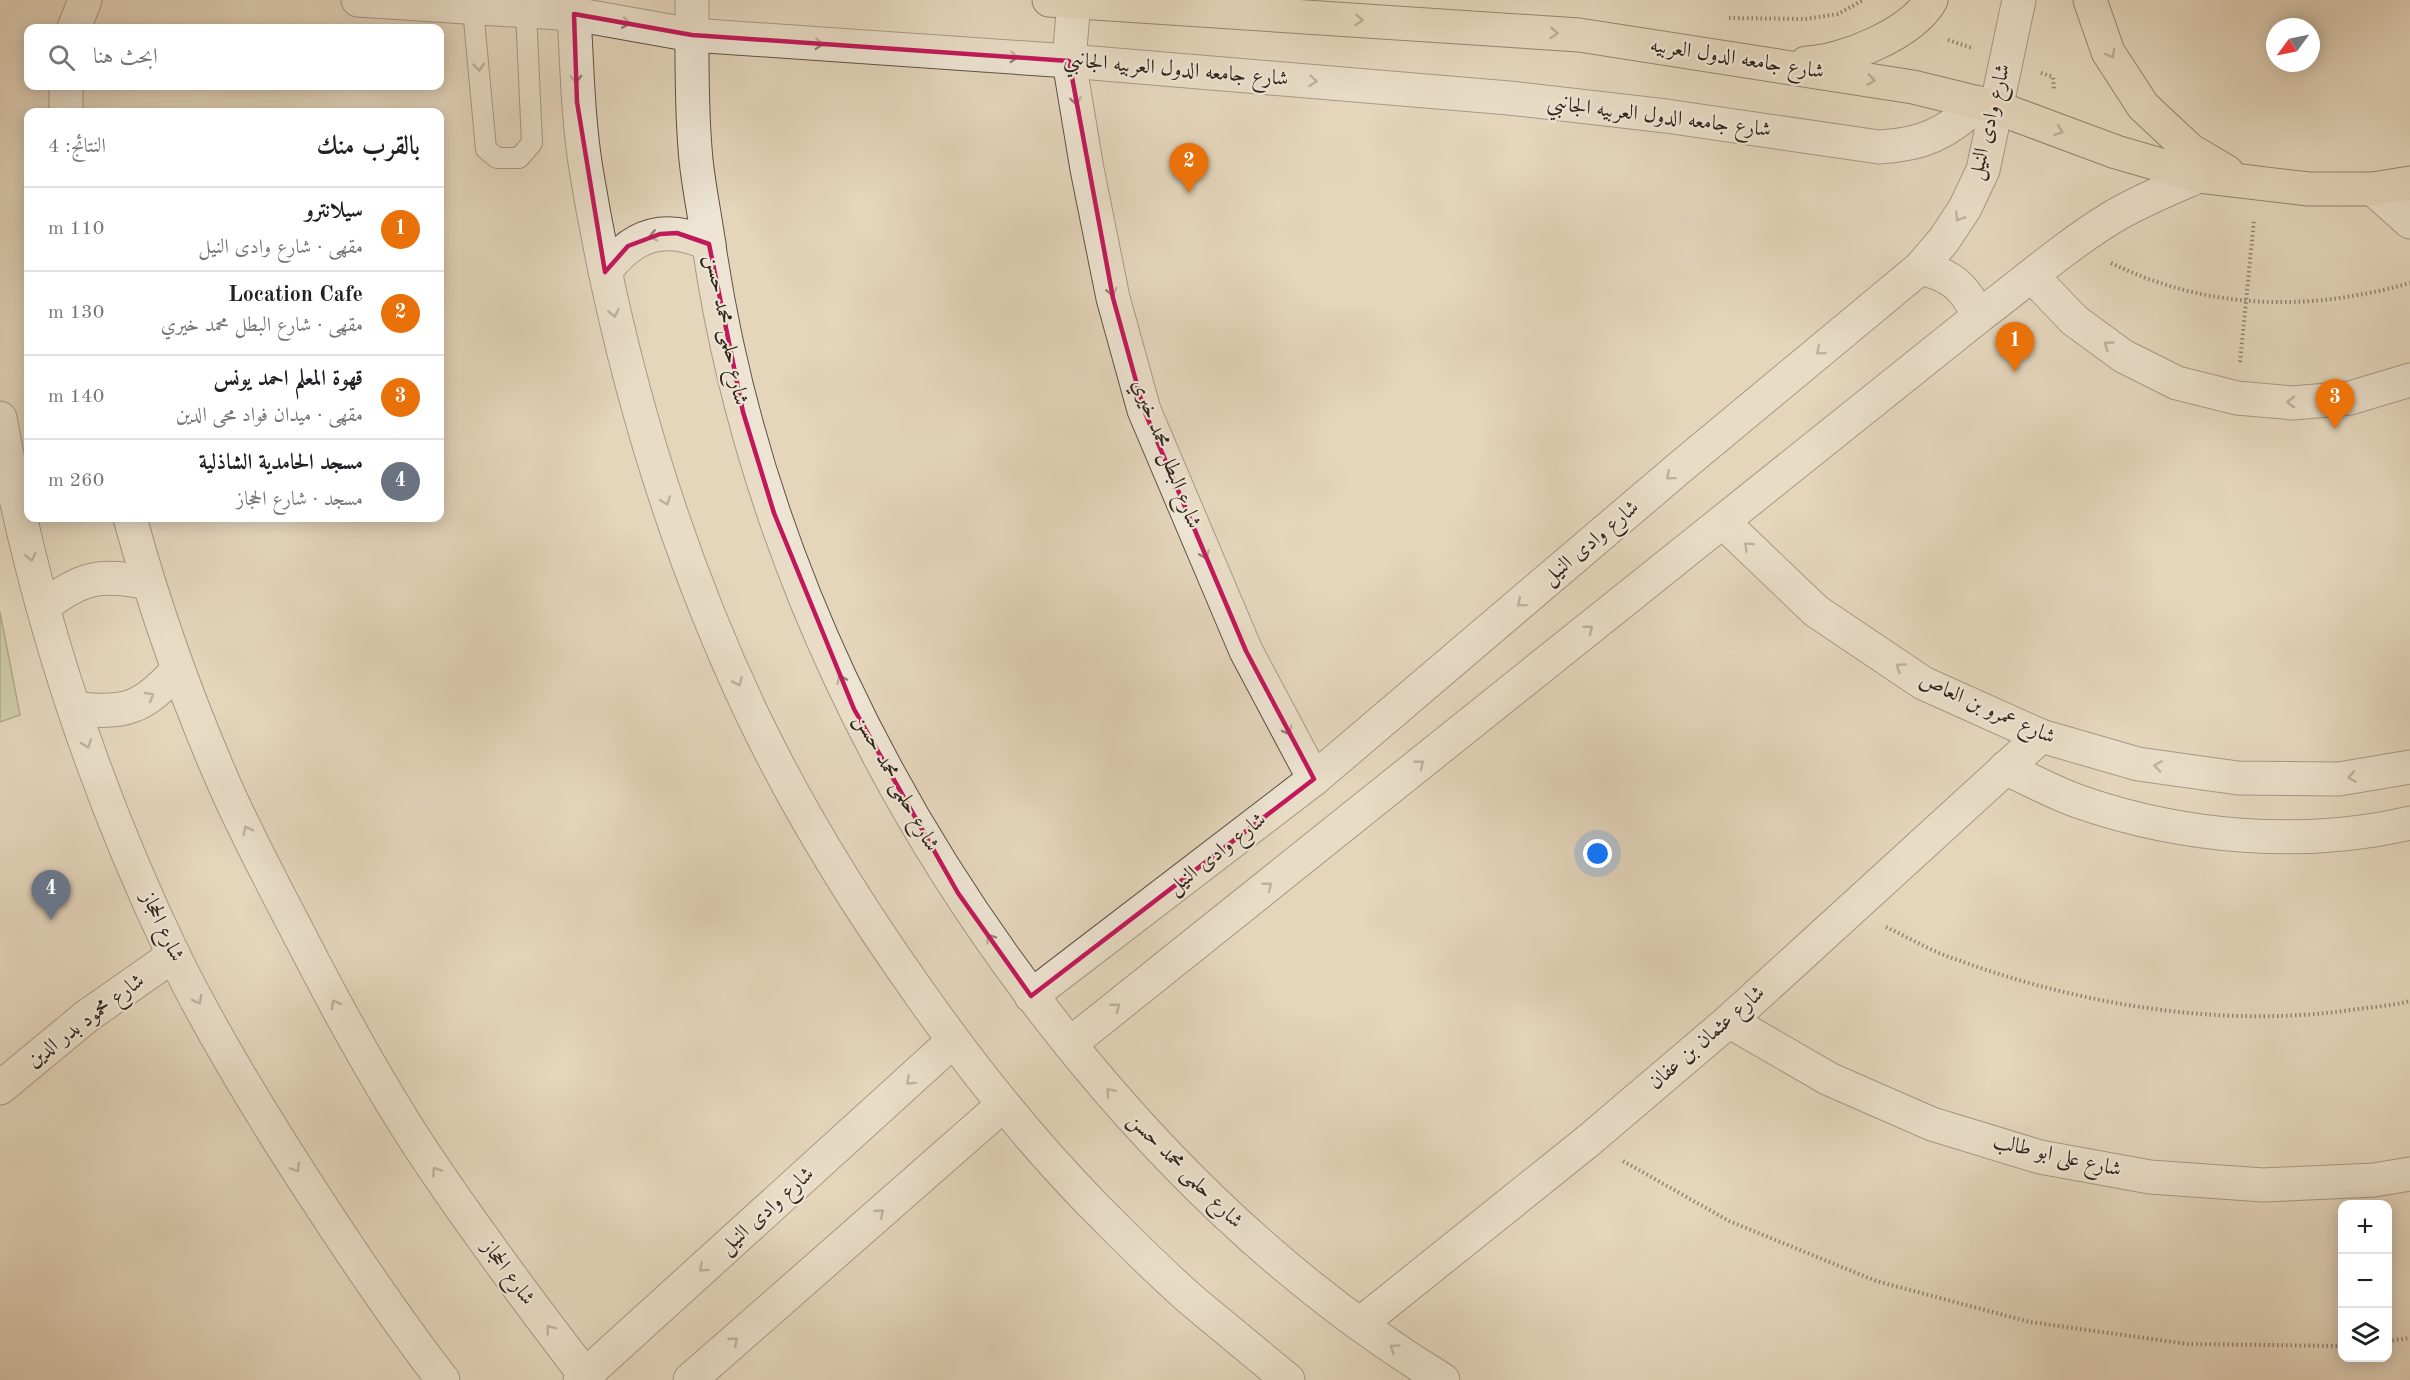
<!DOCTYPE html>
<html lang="ar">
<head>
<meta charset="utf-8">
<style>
  body { margin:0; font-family:"Old Standard TT",Amiri,serif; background:#f6f6f6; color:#202124; direction:rtl }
  .controls { position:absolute; right:18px; bottom:18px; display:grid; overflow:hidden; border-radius:12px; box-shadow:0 3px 15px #0003 }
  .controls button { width:54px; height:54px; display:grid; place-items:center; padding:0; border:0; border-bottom:2px solid #e0e0e0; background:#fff; color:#202124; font:30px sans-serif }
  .compass { position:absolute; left:2266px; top:18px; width:54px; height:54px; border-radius:50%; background:#fff; box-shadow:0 3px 15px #0003; rotate:237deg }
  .you { position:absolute; left:1598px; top:854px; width:21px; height:21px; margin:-15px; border:4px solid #fff; border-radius:50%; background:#1a73e8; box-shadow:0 0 0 9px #1a73e833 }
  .badge { display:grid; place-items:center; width:39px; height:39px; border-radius:50%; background:#8f2418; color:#fff; font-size:20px; font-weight:700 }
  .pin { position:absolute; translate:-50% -50px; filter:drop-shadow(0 2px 3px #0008) }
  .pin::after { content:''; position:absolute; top:32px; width:21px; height:18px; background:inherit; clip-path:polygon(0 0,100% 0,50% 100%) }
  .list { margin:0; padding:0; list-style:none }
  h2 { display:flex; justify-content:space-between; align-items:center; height:78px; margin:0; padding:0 24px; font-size:26px }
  h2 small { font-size:20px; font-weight:400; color:#757577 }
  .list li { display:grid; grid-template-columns:39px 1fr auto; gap:18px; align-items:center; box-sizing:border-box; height:84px; padding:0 24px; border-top:2px solid #e0e0e0 }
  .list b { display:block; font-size:22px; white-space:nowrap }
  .list p { margin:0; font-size:20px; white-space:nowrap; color:#757577 }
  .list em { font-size:20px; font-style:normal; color:#757577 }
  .icon { flex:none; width:33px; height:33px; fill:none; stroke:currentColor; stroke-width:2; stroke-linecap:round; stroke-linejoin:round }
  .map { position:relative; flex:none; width:2410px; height:1380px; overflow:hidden; direction:ltr }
  .search { position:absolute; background:#fff; box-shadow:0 3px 15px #0003; left:24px; top:24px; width:420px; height:66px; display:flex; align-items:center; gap:15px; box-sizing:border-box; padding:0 21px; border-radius:12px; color:#757577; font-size:22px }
  .panel { position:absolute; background:#fff; box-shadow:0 3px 15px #0003; left:24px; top:108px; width:420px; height:414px; border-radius:12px; direction:rtl }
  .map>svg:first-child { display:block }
  .park { fill:#b2be92; stroke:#727258; stroke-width:1.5 }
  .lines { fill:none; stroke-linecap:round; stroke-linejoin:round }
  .service-casing { stroke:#5e5145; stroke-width:22 }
  .minor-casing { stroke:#5e5145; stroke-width:35 }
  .tertiary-casing { stroke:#5e5145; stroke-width:35 }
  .primary-casing { stroke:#31251e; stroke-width:35 }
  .path { stroke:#31251e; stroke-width:4; stroke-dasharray:1.5 3; stroke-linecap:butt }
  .service { stroke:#ede4d3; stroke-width:20 }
  .minor { stroke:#ede4d3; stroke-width:33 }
  .tertiary { stroke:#ede4d3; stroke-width:33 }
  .primary { stroke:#e4d5bb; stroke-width:33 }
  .oneway { stroke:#8a7d6c }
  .oneway2 { stroke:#8f8478 }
  .marked { fill:none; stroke:#c2185b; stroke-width:4.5; stroke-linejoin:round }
  .labels { text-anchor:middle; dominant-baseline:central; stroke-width:4.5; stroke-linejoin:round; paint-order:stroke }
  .street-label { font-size:21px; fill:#31251e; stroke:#ede4d3 }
</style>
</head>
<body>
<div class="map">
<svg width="2410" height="1380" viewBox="0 0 2410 1380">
  <rect width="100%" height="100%" fill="#e4d5bb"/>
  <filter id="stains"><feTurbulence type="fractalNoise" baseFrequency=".00333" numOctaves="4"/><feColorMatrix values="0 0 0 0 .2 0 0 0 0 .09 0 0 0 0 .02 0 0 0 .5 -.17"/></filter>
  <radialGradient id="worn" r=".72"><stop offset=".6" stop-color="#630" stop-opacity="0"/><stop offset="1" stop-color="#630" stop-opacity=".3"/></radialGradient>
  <path class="park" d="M 0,612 L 20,715 L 0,722 Z"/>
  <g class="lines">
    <defs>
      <path id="service" d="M 473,9 L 486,149 L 497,158 L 519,158 L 532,143 L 526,12"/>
      <g id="minor">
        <path d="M 1074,1 L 1069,61 L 1087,169 L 1113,298 L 1144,410 L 1246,651 L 1314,779"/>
        <path d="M 74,28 L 85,0"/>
        <path d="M 66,86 L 66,112"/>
        <path d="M 2032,276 L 2074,320 L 2123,356 L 2177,383 L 2237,398 L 2293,403 L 2350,398 L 2410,380"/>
        <path d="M 0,418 C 33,603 92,785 173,954 C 216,1042 269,1127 323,1209 C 361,1267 400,1325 443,1380"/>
        <path d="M 130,518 C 155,609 187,699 225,786 C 249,840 277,892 304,944 C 340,1014 378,1083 421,1149 C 473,1227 528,1301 585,1375"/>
        <path d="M 1723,522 L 1816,611 L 1923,683 L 2041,736 L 2138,764 L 2238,778 L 2339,779 L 2410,767"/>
        <path d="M 43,607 C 81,577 101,573 148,583"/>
        <path d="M 74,708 C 125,715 144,708 177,670"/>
        <path d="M 2005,768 C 2029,779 2054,793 2080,802 C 2184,838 2303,848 2410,823"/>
        <path d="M 1729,1021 L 1829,1079 L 1932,1124 L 2040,1157 L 2150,1177 L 2263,1185 L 2374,1180 L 2410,1174"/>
        <path d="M 0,1088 L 87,1016 L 174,955"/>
        <path d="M 1360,1324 L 1588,1141 L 1729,1021 L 2041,736"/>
      </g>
      <g id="tertiary">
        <path d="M 358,0 L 574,14 L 692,35 L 1069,61 L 1509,98 L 1666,116 L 1879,147 C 1922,145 1948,133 1979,103"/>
        <path d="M 573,0 C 577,56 577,113 586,169 C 617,357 670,541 752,714 C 797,808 853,899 913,984 C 968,1063 1028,1139 1096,1208 C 1128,1240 1161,1274 1195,1303 C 1226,1329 1257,1354 1288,1380"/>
        <path d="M 692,0 C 692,49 691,99 695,148 C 697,181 705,214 709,246 C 753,546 890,826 1082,1059 C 1185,1184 1304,1295 1443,1380"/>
        <path d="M 2373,189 L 2410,222"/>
        <path d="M 1920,268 C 1950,274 1967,288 1978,317"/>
        <path d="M 605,272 C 633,233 666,224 709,244"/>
        <path d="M 1031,996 L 1314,779 L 1678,469 L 1920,268 L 1944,240 L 1965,208 L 1983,170 L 2019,0"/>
        <path d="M 1070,1044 L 1978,317 C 2022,284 2064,247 2111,218 C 2139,201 2169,189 2199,176"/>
        <path d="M 580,1380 L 953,1041"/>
        <path d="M 690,1380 L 1003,1105"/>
      </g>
      <g id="primary">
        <path d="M 1049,0 L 1579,35 L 1913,87 L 1995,107 L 2116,152 L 2199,176 L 2309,189 L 2373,189 L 2410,183"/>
        <path d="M 2090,0 L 2108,52 L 2143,106 L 2190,150 L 2227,172"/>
        <path d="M 1806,63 C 1843,62 1913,33 1931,0"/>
      </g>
    </defs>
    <use href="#service" class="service-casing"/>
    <use href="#minor" class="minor-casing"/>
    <use href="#tertiary" class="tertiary-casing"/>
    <use href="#primary" class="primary-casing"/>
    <g class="path">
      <path d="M 1729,18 L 1805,19 L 1838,14 L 1863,0"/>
      <path d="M 1948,40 L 1972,48"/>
      <path d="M 2041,73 L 2053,77 L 2054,90"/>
      <path d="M 2111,263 C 2208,310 2308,312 2410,283"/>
      <path d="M 2240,362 L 2254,220"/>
      <path d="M 1886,927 C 1905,936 1924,947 1944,955 C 2071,1003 2216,1029 2351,1010 C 2371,1007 2391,1006 2410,1001"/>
      <path d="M 1623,1161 L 1729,1221 L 1876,1281 L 2030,1322 L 2188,1344 L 2342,1346"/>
      <path d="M 2388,1341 L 2410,1338"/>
    </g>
    <use href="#service" class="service"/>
    <use href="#minor" class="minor"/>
    <use href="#tertiary" class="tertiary"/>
    <use href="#primary" class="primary"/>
  </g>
  <defs><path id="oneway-chevron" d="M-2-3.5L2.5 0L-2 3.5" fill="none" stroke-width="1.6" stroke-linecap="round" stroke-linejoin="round" transform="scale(1.5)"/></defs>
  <g class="oneway">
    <use href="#oneway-chevron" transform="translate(1359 20) rotate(4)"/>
    <use href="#oneway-chevron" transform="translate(1554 33) rotate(4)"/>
    <use href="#oneway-chevron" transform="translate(2111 54) rotate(61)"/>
    <use href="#oneway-chevron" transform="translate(1871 80) rotate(9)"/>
    <use href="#oneway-chevron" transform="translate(2059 131) rotate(20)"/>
  </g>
  <g class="oneway2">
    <use href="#oneway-chevron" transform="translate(626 23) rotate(10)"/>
    <use href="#oneway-chevron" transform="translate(819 44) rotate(4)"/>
    <use href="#oneway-chevron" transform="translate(1014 57) rotate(4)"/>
    <use href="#oneway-chevron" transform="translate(479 67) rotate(85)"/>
    <use href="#oneway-chevron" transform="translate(576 79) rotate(88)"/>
    <use href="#oneway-chevron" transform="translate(1313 81) rotate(5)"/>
    <use href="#oneway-chevron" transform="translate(1076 101) rotate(81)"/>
    <use href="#oneway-chevron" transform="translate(1959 217) rotate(123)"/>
    <use href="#oneway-chevron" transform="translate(653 236) rotate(167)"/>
    <use href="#oneway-chevron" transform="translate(1112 292) rotate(77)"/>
    <use href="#oneway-chevron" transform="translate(614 313) rotate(78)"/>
    <use href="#oneway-chevron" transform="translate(2108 345) rotate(-144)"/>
    <use href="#oneway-chevron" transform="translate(1820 351) rotate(140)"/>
    <use href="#oneway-chevron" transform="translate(2291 402) rotate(-180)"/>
    <use href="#oneway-chevron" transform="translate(1670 476) rotate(140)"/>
    <use href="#oneway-chevron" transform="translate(666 501) rotate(70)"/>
    <use href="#oneway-chevron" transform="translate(1748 546) rotate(-136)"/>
    <use href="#oneway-chevron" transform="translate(1205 555) rotate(67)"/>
    <use href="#oneway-chevron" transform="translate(31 557) rotate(76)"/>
    <use href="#oneway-chevron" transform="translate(1521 603) rotate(140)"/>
    <use href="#oneway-chevron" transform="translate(1589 629) rotate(-39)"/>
    <use href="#oneway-chevron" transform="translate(1900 667) rotate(-146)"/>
    <use href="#oneway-chevron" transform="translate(841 679) rotate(-114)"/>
    <use href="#oneway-chevron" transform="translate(738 682) rotate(66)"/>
    <use href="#oneway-chevron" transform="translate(150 696) rotate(-31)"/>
    <use href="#oneway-chevron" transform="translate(1288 731) rotate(62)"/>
    <use href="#oneway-chevron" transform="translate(87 744) rotate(70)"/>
    <use href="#oneway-chevron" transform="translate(1420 764) rotate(-39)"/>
    <use href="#oneway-chevron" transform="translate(2158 766) rotate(-172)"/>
    <use href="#oneway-chevron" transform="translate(2352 777) rotate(171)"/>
    <use href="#oneway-chevron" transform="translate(247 830) rotate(-116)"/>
    <use href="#oneway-chevron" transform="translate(1268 886) rotate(-39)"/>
    <use href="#oneway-chevron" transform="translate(990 938) rotate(-125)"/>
    <use href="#oneway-chevron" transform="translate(198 1000) rotate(62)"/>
    <use href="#oneway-chevron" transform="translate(335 1004) rotate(-118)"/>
    <use href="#oneway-chevron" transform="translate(1116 1007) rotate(-39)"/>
    <use href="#oneway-chevron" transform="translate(910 1081) rotate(138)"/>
    <use href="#oneway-chevron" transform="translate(1110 1092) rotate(-130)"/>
    <use href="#oneway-chevron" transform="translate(296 1168) rotate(57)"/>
    <use href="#oneway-chevron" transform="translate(436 1171) rotate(-124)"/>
    <use href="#oneway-chevron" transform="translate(880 1213) rotate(-41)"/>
    <use href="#oneway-chevron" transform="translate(703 1268) rotate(138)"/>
    <use href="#oneway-chevron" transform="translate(550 1329) rotate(-128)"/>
    <use href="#oneway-chevron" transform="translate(734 1341) rotate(-41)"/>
    <use href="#oneway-chevron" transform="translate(1394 1348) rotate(-145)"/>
  </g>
  <path d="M0 0H2410V1380H0ZM 574,14 L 692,35 L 1069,61 L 1113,298 L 1144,410 L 1246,651 L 1314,779 L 1031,996 L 958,893 L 854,709 L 774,513 L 743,412 L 709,244 L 677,233 L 660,234 L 628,246 L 605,272 L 577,102 Z" fill="#e4d5bb" fill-opacity=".55" fill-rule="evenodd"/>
  <path class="marked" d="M 574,14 L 692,35 L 1069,61 L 1113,298 L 1144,410 L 1246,651 L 1314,779 L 1031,996 L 958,893 L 854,709 L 774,513 L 743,412 L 709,244 L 677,233 L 660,234 L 628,246 L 605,272 L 577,102 Z"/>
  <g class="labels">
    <g class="street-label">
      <text transform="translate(1737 59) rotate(9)">شارع جامعه الدول العربيه</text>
      <text transform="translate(1176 70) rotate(5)">شارع جامعه الدول العربيه الجانبي</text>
      <text transform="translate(1659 117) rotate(7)">شارع جامعه الدول العربيه الجانبي</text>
      <text transform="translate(1990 122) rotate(-76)">شارع وادى النيل</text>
      <text transform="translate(726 330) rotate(79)">شارع حلمى محمد حسن</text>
      <text transform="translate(1166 454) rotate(69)">شارع البطل محمد خيري</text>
      <text transform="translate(1591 543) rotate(-40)">شارع وادى النيل</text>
      <text transform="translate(1987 709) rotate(24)">شارع عمرو بن العاص</text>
      <text transform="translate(896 783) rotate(61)">شارع حلمى محمد حسن</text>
      <text transform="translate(1217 854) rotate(-38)">شارع وادى النيل</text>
      <text transform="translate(162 927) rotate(65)">شارع الحجاز</text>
      <text transform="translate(86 1021) rotate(-37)">شارع محمود بدر الدين</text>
      <text transform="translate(1707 1038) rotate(-41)">شارع عثمان بن عفان</text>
      <text transform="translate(2057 1156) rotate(13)">شارع على ابو طالب</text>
      <text transform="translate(1185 1171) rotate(45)">شارع حلمى محمد حسن</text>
      <text transform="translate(767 1211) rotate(-42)">شارع وادى النيل</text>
      <text transform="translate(508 1273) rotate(54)">شارع الحجاز</text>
    </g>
  </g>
  <rect width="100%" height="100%" filter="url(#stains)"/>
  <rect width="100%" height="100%" fill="url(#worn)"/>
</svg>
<div class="controls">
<button>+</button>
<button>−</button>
<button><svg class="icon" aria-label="layers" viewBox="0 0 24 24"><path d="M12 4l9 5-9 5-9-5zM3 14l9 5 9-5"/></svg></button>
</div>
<svg class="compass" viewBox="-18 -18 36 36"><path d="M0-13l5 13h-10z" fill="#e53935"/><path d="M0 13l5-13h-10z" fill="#757577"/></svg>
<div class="you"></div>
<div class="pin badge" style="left:2015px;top:372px;background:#e8710a">1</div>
<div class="pin badge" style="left:1189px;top:193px;background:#e8710a">2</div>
<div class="pin badge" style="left:2335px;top:429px;background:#e8710a">3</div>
<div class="pin badge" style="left:51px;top:920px;background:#6b7280">4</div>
<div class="search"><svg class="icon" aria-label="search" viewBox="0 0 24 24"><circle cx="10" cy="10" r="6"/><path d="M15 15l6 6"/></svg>ابحث هنا</div>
<section class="panel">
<h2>بالقرب منك<small>النتائج: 4</small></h2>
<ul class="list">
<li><span class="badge" style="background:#e8710a">1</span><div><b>سيلانترو</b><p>مقهى · شارع وادى النيل</p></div><em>110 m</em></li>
<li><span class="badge" style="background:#e8710a">2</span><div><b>Location Cafe</b><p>مقهى · شارع البطل محمد خيري</p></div><em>130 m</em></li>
<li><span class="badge" style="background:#e8710a">3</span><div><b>قهوة المعلم احمد يونس</b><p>مقهى · ميدان فواد محى الدين</p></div><em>140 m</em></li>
<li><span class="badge" style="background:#6b7280">4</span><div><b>مسجد الحامدية الشاذلية</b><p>مسجد · شارع الحجاز</p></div><em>260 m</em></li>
</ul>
</section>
</div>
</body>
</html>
